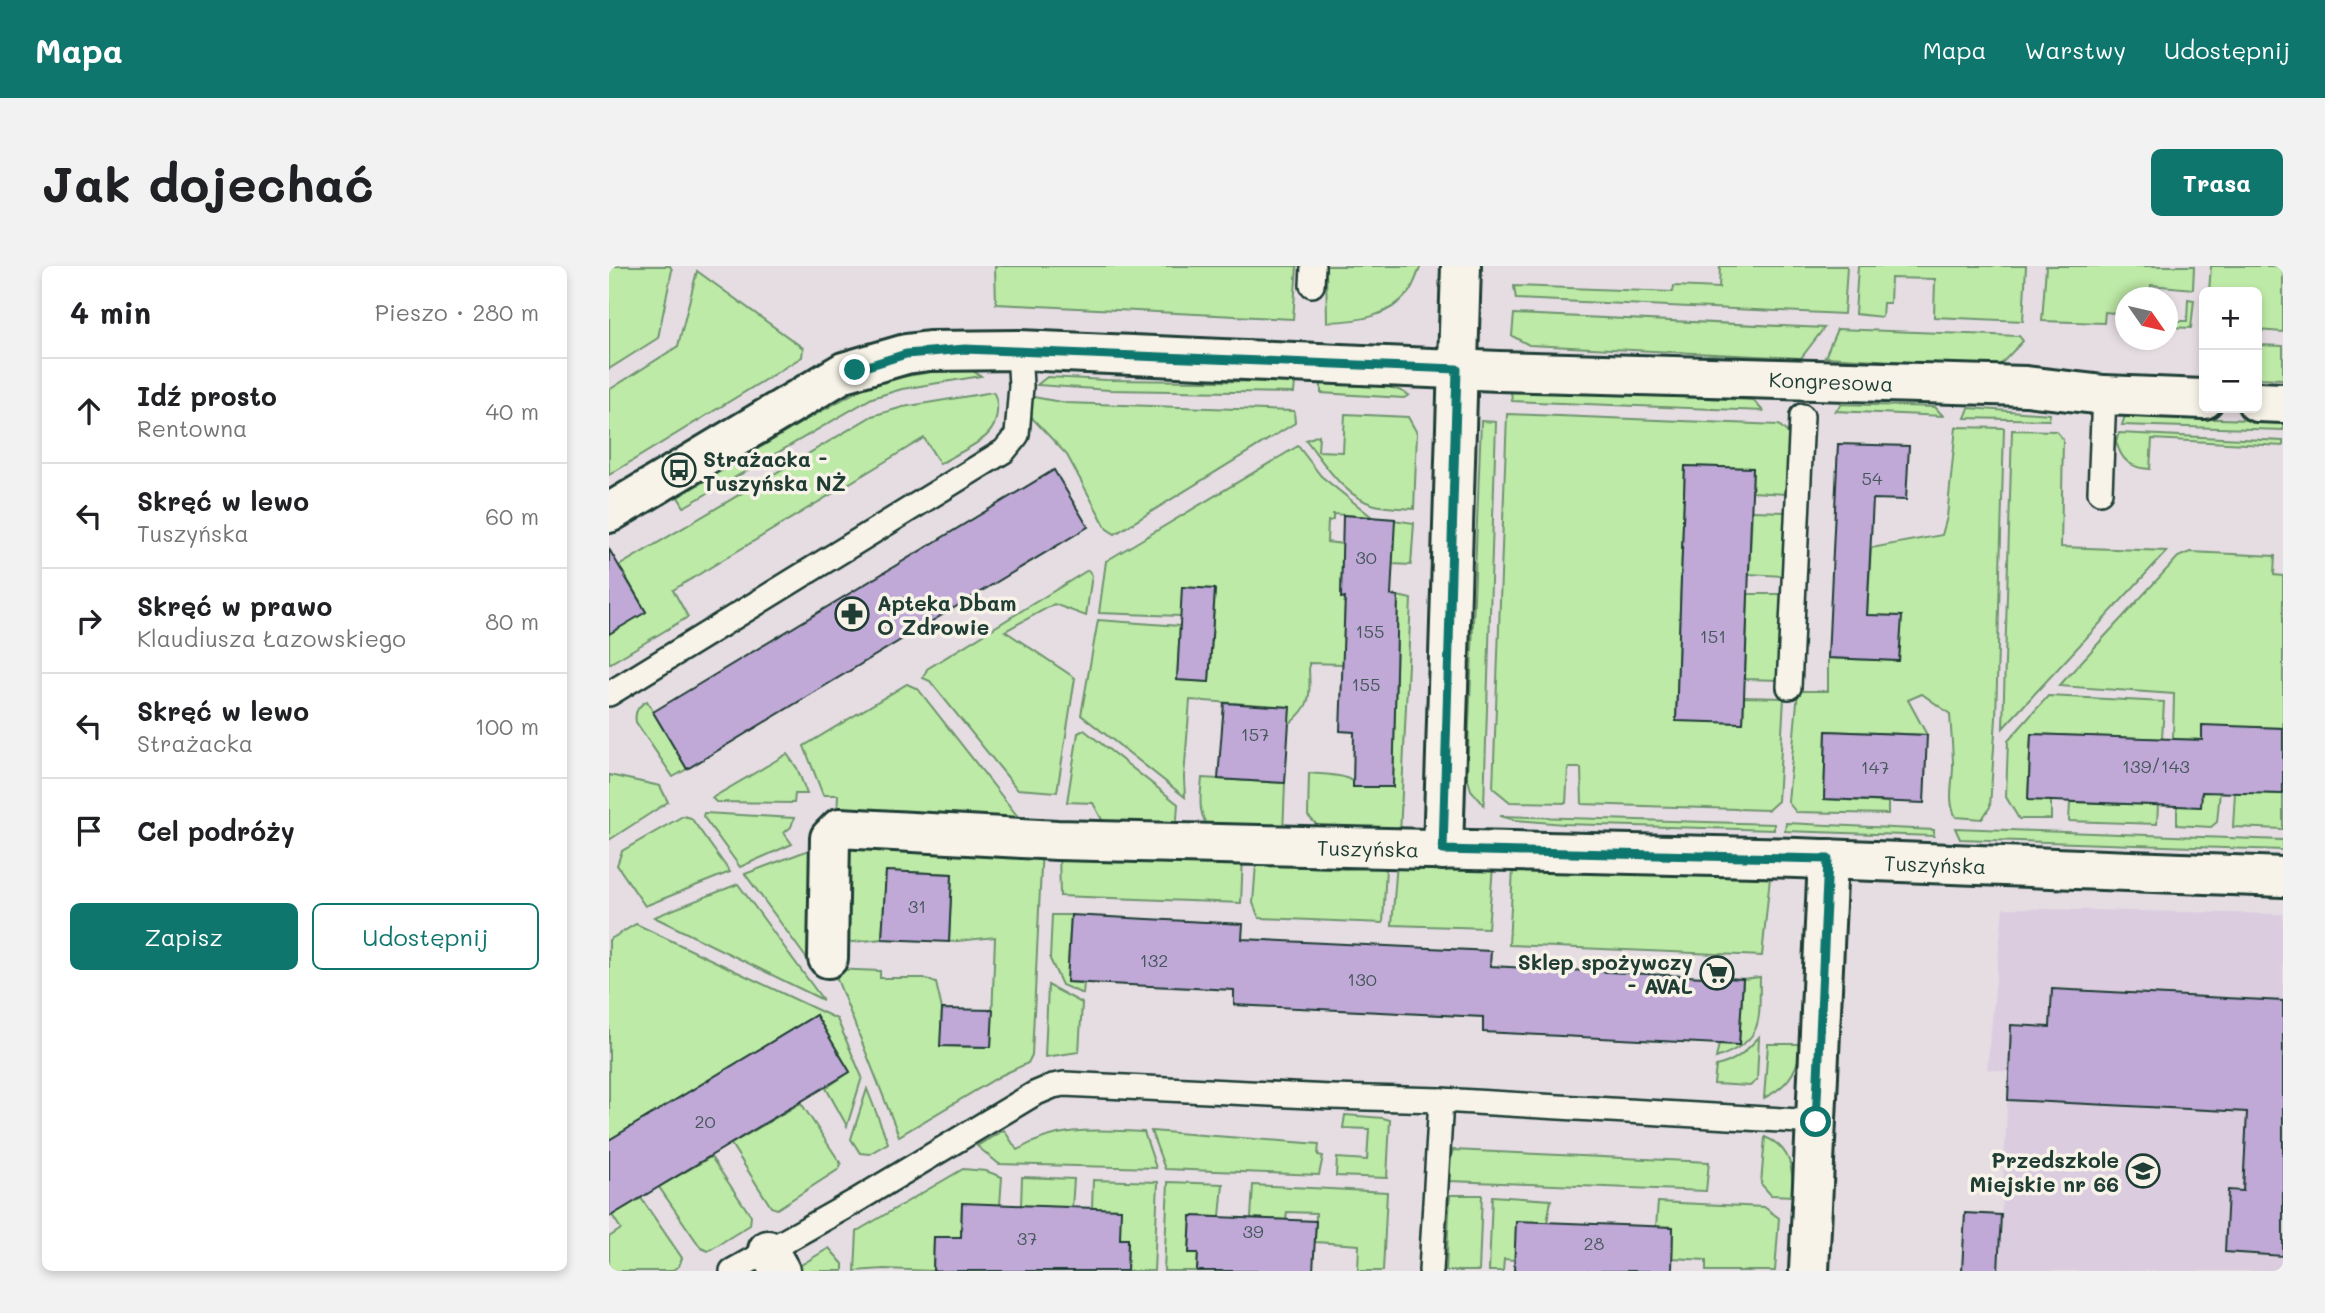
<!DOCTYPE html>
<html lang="pl">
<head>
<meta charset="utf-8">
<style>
  body { margin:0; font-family:Mali,sans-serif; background:#f2f2f2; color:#202124 }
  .controls { position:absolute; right:21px; top:21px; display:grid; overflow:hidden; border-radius:10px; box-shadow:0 4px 10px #0003 }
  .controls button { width:63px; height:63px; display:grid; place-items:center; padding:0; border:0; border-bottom:2px solid #e0e0e0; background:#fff; color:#202124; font:35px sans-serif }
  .compass { position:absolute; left:1506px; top:21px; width:63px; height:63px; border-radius:50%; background:#fff; box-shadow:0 4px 10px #0003; rotate:124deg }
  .stop { position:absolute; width:21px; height:21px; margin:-16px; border:5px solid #0f766e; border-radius:50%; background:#fff }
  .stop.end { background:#0f766e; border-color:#fff; box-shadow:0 2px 7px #0008 }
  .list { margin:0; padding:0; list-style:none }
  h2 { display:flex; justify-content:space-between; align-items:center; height:91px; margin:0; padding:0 28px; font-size:30px }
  h2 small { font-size:23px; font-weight:400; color:#757577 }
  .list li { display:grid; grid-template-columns:46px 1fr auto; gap:21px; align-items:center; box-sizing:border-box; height:105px; padding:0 28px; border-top:2px solid #e0e0e0 }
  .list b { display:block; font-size:26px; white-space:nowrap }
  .list p { margin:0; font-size:23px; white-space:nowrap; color:#757577 }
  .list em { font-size:23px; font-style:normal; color:#757577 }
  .actions { display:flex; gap:14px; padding:21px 28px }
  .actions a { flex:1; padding:16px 0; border:2px solid #0f766e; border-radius:10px; text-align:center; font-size:24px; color:#0f766e }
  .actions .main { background:#0f766e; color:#fff }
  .icon { flex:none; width:38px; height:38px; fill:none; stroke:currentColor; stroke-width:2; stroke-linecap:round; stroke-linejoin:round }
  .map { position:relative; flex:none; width:1674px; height:1005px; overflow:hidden; border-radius:10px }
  header { display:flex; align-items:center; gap:42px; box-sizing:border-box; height:98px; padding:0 35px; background:#0f766e; color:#fff }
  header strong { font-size:33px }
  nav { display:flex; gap:38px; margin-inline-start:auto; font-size:24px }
  .intro { display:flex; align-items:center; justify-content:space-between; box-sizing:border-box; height:168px; padding:0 42px }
  h1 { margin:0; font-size:49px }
  .button { padding:18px 32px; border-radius:10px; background:#0f766e; color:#fff; font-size:24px; font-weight:700 }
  main { display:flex; gap:42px; padding:0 42px }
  aside { flex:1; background:#fff; border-radius:10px; box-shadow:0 4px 10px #0003 }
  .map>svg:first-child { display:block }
  .built { fill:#dbcddf }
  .green { fill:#beeaa7; stroke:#6e946e; stroke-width:2 }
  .building { fill:#c0a9d7; stroke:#1f3d34; stroke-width:2 }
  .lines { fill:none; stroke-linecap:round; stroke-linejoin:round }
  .service-casing { stroke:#1f3d34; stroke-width:28 }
  .minor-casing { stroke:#1f3d34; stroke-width:44 }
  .tertiary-casing { stroke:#1f3d34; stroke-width:44 }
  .service { stroke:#f7f3e8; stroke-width:23 }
  .minor { stroke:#f7f3e8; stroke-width:38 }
  .tertiary { stroke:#f7f3e8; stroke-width:38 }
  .route { stroke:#0f766e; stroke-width:9 }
  .labels { text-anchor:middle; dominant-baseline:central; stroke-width:7; stroke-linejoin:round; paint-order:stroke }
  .number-label { font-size:18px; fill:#47585d }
  .street-label { font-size:21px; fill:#1f3d34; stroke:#f7f3e8 }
  .poi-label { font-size:21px; font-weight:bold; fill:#1f3d34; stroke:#f7f3e8; text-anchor:start }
</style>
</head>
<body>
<header>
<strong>Mapa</strong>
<nav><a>Mapa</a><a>Warstwy</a><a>Udostępnij</a></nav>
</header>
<div class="intro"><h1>Jak dojechać</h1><a class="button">Trasa</a></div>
<main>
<aside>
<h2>4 min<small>Pieszo · 280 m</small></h2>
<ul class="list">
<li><svg class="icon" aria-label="ahead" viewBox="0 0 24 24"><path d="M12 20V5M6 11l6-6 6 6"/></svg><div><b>Idź prosto</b><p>Rentowna</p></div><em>40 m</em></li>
<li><svg class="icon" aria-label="left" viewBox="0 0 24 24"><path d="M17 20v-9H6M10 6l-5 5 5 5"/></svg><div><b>Skręć w lewo</b><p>Tuszyńska</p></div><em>60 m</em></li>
<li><svg class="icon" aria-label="right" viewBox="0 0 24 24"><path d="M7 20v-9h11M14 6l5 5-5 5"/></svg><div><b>Skręć w prawo</b><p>Klaudiusza Łazowskiego</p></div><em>80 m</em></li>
<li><svg class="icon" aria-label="left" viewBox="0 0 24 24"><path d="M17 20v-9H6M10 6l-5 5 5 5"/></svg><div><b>Skręć w lewo</b><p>Strażacka</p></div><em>100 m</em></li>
<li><svg class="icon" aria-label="arrive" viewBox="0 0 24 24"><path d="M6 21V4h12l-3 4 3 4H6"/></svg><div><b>Cel podróży</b></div></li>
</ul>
<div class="actions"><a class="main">Zapisz</a><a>Udostępnij</a></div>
</aside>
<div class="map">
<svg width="1674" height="1005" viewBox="0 0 1674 1005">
  <rect width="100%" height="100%" fill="#e6dde3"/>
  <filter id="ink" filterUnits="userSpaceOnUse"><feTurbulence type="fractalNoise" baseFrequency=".0143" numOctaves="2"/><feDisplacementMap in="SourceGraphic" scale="14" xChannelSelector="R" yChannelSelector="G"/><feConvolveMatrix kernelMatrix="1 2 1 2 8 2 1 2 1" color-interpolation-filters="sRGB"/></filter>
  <g filter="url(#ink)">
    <path class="built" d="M 1394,642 L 1674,648 L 1674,1005 L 1389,1005 L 1400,806 L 1378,803 Z"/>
    <g class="green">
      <path d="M 0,0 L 61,0 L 63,4 L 49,72 L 0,103 Z"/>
      <path d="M 386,0 L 688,0 L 684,53 L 387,38 Z"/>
      <path d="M 717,0 L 812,0 C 808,8 805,19 800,26 C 779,52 749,55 718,56 Z"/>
      <path d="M 1111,0 L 1238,0 L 1235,48 L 907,33 L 905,20 L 1064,26 L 1065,20 L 1110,22 Z"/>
      <path d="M 1249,0 L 1417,0 L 1414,55 L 1325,51 L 1326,13 L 1282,12 L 1281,37 L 1274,37 L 1273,51 L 1246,48 Z"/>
      <path d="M 1437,0 L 1585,0 L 1584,23 L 1542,19 L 1541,31 L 1517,32 L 1516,48 L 1496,46 L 1495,57 L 1433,55 Z"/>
      <path d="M 1602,0 L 1674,0 L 1674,66 L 1648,64 L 1648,26 L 1600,26 Z"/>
      <path d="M 88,5 L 194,82 L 193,91 L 0,209 L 0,124 L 69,80 Z"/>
      <path d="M 1579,33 L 1585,34 L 1582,62 L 1559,61 L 1559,55 L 1578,55 Z"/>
      <path d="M 905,48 L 1215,62 L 1192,92 L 920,79 L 903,70 Z"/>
      <path d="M 1228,63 L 1410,70 L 1414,75 L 1389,101 L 1216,91 Z"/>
      <path d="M 1648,79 L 1674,80 L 1674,113 L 1648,112 Z"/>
      <path d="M 347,102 L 362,104 L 372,110 L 293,123 L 263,132 L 75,241 L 69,231 L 197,154 L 254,122 L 292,111 Z"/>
      <path d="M 438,111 L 497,114 L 686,116 L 685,127 L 500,124 L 428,119 Z"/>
      <path d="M 712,115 C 742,116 773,114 800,129 L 795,132 L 712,127 Z"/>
      <path d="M 902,124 L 1144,134 L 1154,145 L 903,135 Z"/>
      <path d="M 384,126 C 391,137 389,158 379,168 C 369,179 345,189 331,198 L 315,172 L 64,324 L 79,351 L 0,398 L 0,367 L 37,346 L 14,306 L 3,304 L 263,150 L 294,141 Z"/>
      <path d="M 419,130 L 457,137 L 685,145 L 686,157 L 506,268 L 498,263 L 458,189 L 424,153 L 419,144 Z"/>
      <path d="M 1233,138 L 1326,141 L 1334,150 L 1226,145 Z"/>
      <path d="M 1360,142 L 1441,148 L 1440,154 L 1356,152 Z"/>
      <path d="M 736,148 L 799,151 L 808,167 L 805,243 C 793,242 778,242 766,239 C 735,231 715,197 697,174 L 710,169 L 709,185 L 734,186 Z"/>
      <path d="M 898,148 L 1170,159 L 1180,168 L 1177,228 L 1143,226 L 1144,202 L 1076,200 L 1067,454 L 1134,457 L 1135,431 L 1175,432 L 1169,535 L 1159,544 L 973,538 L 972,502 L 959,502 L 957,537 L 901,536 L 884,522 Z"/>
      <path d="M 1516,150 L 1674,155 L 1674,164 L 1513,159 Z"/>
      <path d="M 872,155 L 887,156 L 875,539 L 862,524 L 858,510 Z"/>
      <path d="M 1347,161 L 1395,162 L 1387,452 L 1381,541 L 1373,553 L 1347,551 C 1338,536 1344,517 1344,500 C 1344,483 1342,465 1341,448 L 1313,428 L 1299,434 L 1318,469 L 1217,465 L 1215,533 L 1279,536 L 1279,548 L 1187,546 L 1179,536 L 1189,425 L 1219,425 L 1219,392 L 1290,395 L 1292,351 L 1258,349 L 1262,282 L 1333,269 L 1338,251 Z"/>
      <path d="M 1403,164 L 1447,165 L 1454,173 L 1452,281 L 1558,285 L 1394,462 Z"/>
      <path d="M 1510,167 L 1674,175 L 1674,180 L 1543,173 L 1541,203 C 1521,202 1512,194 1507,175 Z"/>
      <path d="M 689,180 L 712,210 L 763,251 L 724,248 L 724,254 L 719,255 L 718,276 L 734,278 L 732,332 L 736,331 L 734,398 L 700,397 C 700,428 706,437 680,458 L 680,441 L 581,434 L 575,511 L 576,531 L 472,449 L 489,354 L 571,360 L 568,414 L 600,416 L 606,324 L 572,350 L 490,347 L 497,295 Z"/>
      <path d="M 1143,245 L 1177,246 L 1174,310 L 1140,308 Z"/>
      <path d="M 778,253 L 805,257 L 802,299 L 783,298 Z"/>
      <path d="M 1581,286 L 1666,290 L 1665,309 L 1674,310 L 1674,462 L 1593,460 L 1593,474 L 1564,473 L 1565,428 L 1450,420 L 1569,291 Z"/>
      <path d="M 479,304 L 483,309 L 477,350 L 445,338 L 396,365 L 466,412 L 448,526 L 408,523 L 321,415 L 314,412 L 318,403 Z"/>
      <path d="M 1139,328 L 1172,328 L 1171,414 L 1136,413 Z"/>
      <path d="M 789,330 L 802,333 L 791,569 L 713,564 L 699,550 L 700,507 C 718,509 739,507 751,521 L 776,521 L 784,514 Z"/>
      <path d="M 298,418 L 309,423 L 417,561 L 228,554 L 229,529 L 214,529 L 195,480 Z"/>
      <path d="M 1439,430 L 1555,436 L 1553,473 L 1422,468 L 1419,533 L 1442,535 L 1442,553 L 1410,553 L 1397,531 L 1399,475 Z"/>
      <path d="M 38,435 L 78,503 L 64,511 L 27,456 C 25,446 30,439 38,435 Z"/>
      <path d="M 475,464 L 569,538 L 567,567 L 499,565 L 484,537 L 458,536 L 469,467 Z"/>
      <path d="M 178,488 L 188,502 L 198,528 L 186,528 L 185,537 L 107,536 L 103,532 Z"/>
      <path d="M 0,509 L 51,520 L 59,536 L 0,574 Z"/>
      <path d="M 593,512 L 676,517 L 674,568 L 604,567 C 588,550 591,534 593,512 Z"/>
      <path d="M 1593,525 L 1611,525 L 1608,556 L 1602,561 L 1568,559 L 1568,540 Z"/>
      <path d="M 1626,526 L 1674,528 L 1674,563 L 1624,561 Z"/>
      <path d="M 1461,536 L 1549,539 L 1548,558 L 1460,555 Z"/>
      <path d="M 95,547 L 185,552 L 182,561 L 175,567 L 183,578 L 131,601 L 94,550 Z"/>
      <path d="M 74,550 L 82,552 L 121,606 L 36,640 L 8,599 L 13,585 Z"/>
      <path d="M 891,550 L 1165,558 L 1165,564 L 955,558 L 906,554 Z"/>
      <path d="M 1177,557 L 1325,564 L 1325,570 L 1176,565 Z"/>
      <path d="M 1346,562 L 1674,574 L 1674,584 L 1351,573 Z"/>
      <path d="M 234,581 L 433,581 L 423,789 L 419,797 L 393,809 L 290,870 L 224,703 L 271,705 L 271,712 L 315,712 L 327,717 L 333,743 L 332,780 L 382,781 L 386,671 L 340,676 L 343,608 L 277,605 L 273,673 L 235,677 Z"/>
      <path d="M 450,582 L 634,590 L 632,637 L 451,630 Z"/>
      <path d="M 200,584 L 205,589 L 206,704 L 136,608 Z"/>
      <path d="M 788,596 L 884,601 L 879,662 L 783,659 Z"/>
      <path d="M 647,598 L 736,603 L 777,601 L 774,657 L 650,652 L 644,637 Z"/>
      <path d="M 904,602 L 1161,611 L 1153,690 L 900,679 Z"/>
      <path d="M 129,618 L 214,734 L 45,651 Z"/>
      <path d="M 443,649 L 462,649 L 458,716 L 475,717 L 474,728 L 453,719 L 441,693 Z"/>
      <path d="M 27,658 L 228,753 L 253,811 L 238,860 L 217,822 L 241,806 L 207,749 L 0,874 L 0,674 Z"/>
      <path d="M 1151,711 C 1150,756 1156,774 1107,792 L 1110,778 L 1130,779 L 1134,713 Z"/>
      <path d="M 439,719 L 473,737 L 470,786 L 436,791 Z"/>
      <path d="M 1150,771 L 1148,814 L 1141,820 L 1105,818 L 1107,800 C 1126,796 1136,786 1150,771 Z"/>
      <path d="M 1159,778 L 1191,778 C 1191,804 1178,821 1155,832 Z"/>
      <path d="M 258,823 L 279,877 L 260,888 L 251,887 L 242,873 Z"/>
      <path d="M 192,837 L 232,898 L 230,903 L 168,943 L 162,941 L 122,878 Z"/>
      <path d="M 736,849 L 774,852 L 781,854 L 778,912 L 727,910 L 728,892 L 758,894 L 760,863 L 734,862 Z"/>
      <path d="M 395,864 L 408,884 C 452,859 487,864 535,866 L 547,902 L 390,898 L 368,880 Z"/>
      <path d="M 542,865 L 710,878 L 709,889 L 714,890 L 710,909 L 556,903 Z"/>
      <path d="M 1156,871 C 1183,882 1184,904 1184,930 L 1162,929 L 1152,918 Z"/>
      <path d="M 844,884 L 1100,896 L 1097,925 L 840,915 L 840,896 Z"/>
      <path d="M 102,891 L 142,950 L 141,959 L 99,985 L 92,982 L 50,921 Z"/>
      <path d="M 354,903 L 377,905 L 393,911 L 391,939 L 353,938 L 352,971 L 325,971 L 324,1005 L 275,1003 L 246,1005 L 248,965 Z"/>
      <path d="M 413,911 L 465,913 L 463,942 L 412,940 Z"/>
      <path d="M 484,914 L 549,916 L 545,1005 L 518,1005 L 519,974 L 511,973 L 483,942 Z"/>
      <path d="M 559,916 L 614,918 L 611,951 L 582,950 L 580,987 L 589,987 L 588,1005 L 555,1005 Z"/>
      <path d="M 644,919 L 778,926 L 774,1005 L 749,1005 L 750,979 L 706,976 L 707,947 L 678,946 L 677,954 L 642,952 Z"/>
      <path d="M 841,929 L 873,929 L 870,1005 L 837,1005 Z"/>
      <path d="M 883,930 L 942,934 L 938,957 L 906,994 L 895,993 L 894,1005 L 880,1005 Z"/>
      <path d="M 32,932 L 73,992 L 70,1000 L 62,1005 L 0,1005 L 0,971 L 12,963 L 3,949 Z"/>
      <path d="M 1049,936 L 1155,941 L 1170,952 L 1166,1005 L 1097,1005 L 1097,994 L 1063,992 L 1064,962 L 1047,961 Z"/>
      <path d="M 220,982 L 234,998 L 234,1005 L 193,1005 L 192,999 Z"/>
    </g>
    <g class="building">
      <path d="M 1229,178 L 1300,180 L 1297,234 L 1264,233 L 1258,349 L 1293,350 L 1290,395 L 1219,392 Z"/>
      <path d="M 1076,200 L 1144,202 L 1134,457 L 1067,455 Z"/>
      <path d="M 445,204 L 479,261 L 78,503 L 44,446 Z"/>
      <path d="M 734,249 L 786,253 L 782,329 L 789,330 L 784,521 L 744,521 L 745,466 L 731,465 L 736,331 L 732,332 Z"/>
      <path d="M 0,283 L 37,346 L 0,368 Z"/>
      <path d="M 573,321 L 606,323 L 600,416 L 568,414 Z"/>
      <path d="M 615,437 L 681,441 L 676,517 L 609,513 Z"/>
      <path d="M 1593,459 L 1674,462 L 1674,528 L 1593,526 L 1592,541 L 1419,534 L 1422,468 L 1593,474 Z"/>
      <path d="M 1217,465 L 1318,469 L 1315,537 L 1215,533 Z"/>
      <path d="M 277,605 L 343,608 L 340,676 L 273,673 Z"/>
      <path d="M 462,649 L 634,658 L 633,673 L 882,685 L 881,700 L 1134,713 L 1130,779 L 874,766 L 874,751 L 625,739 L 625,724 L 458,716 Z"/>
      <path d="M 1443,723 L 1674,735 L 1674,990 L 1616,986 L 1619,924 L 1634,925 L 1638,846 L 1399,834 L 1402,759 L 1441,761 Z"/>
      <path d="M 333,743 L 384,744 L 382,781 L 331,780 Z"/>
      <path d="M 207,749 L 241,806 L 0,951 L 0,874 Z"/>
      <path d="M 353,937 L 512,943 L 511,973 L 519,973 L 518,1005 L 324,1005 L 325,971 L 352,971 Z"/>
      <path d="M 1356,947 L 1392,949 L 1389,1005 L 1353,1005 Z"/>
      <path d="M 582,950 L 707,955 L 704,1005 L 588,1005 L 589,987 L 580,987 Z"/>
      <path d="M 907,955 L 1064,961 L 1063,1005 L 905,1005 Z"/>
    </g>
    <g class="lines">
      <defs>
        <g id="service">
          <path d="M 703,19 L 704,0"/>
          <path d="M 1491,226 L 1495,129"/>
          <path d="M 1180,421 L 1193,150"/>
          <path d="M 0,428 L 395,185 L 408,169 L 412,120 L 410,84"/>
          <path d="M 123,1005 L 245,936 L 425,828 L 444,820 L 455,818 L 722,831 L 832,834 L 1207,856"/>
          <path d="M 822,1005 L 832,834"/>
        </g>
        <g id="minor">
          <path d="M 834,584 L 852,0"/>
          <path d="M 219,692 L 221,572 L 231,562 L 448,574 L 1188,592 L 1674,611"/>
          <path d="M 159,984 L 171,1005"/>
          <path d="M 1200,1005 L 1219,593"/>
        </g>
        <g id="tertiary">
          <path d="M 1648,136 L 1674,137"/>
          <path d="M 0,247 L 235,106 L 297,88 L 320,85 L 410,84 L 890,105 L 1417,120 L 1495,129 L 1595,133"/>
        </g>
      </defs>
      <use href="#service" class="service-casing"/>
      <use href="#minor" class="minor-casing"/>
      <use href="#tertiary" class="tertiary-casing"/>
      <use href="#service" class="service"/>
      <use href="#minor" class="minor"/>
      <use href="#tertiary" class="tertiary"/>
    </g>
  </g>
  <g class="lines" filter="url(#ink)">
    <path class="route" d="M 246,104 L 297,88 L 356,83 L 848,103 L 834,584 L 1219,593 L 1207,856"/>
  </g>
  <defs>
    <symbol id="bus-ring" viewBox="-11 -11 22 22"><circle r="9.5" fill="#f7f3e8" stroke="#1f3d34" stroke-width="1.5"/><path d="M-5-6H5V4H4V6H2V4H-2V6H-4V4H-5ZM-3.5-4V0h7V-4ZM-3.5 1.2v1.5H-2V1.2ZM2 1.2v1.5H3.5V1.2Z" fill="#1f3d34"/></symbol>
    <symbol id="pharmacy-ring" viewBox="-11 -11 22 22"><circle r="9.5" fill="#f7f3e8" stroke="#1f3d34" stroke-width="1.5"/><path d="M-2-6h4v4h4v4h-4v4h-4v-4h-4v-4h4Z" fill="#1f3d34"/></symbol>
    <symbol id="supermarket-ring" viewBox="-11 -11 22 22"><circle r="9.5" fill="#f7f3e8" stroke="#1f3d34" stroke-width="1.5"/><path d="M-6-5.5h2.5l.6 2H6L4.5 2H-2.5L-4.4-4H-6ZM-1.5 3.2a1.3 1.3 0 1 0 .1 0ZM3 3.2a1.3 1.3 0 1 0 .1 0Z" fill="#1f3d34"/></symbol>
    <symbol id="school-ring" viewBox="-11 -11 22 22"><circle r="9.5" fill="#f7f3e8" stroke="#1f3d34" stroke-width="1.5"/><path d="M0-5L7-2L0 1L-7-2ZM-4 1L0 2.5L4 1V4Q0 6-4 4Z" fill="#1f3d34"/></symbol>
  </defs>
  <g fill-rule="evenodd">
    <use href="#bus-ring" x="51" y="185" width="38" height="38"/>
    <use href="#pharmacy-ring" x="224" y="329" width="38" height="38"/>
    <use href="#supermarket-ring" x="1089" y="688" width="38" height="38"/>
    <use href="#school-ring" x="1515" y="886" width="38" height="38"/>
  </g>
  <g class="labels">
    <g class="number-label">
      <text x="1263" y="212">54</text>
      <text x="757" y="291">30</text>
      <text x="761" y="365">155</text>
      <text x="1104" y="370">151</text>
      <text x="757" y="418">155</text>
      <text x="646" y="468">157</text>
      <text x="1547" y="500">139/143</text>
      <text x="1266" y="501">147</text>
      <text x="308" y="640">31</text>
      <text x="545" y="694">132</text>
      <text x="753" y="713">130</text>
      <text x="96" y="855">20</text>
      <text x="644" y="965">39</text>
      <text x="418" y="972">37</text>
      <text x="985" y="977">28</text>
    </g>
    <g class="street-label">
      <text transform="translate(1222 115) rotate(2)">Kongresowa</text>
      <text transform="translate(759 582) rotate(1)">Tuszyńska</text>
      <text transform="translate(1326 598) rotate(2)">Tuszyńska</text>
    </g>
    <g class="poi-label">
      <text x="94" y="192">Strażacka -<tspan x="94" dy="24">Tuszyńska NŻ</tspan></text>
      <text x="268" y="336">Apteka Dbam<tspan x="268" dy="24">O Zdrowie</tspan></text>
      <text x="1084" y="695" text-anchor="end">Sklep spożywczy<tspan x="1084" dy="24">- AVAL</tspan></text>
      <text x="1510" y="893" text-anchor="end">Przedszkole<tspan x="1510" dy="24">Miejskie nr 66</tspan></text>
    </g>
  </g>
</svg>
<div class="controls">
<button>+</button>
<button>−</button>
</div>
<svg class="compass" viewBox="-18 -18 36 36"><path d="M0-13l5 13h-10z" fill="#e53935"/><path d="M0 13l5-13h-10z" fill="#757577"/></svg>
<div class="stop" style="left:1207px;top:856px"></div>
<div class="stop end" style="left:246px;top:104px"></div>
</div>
</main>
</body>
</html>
